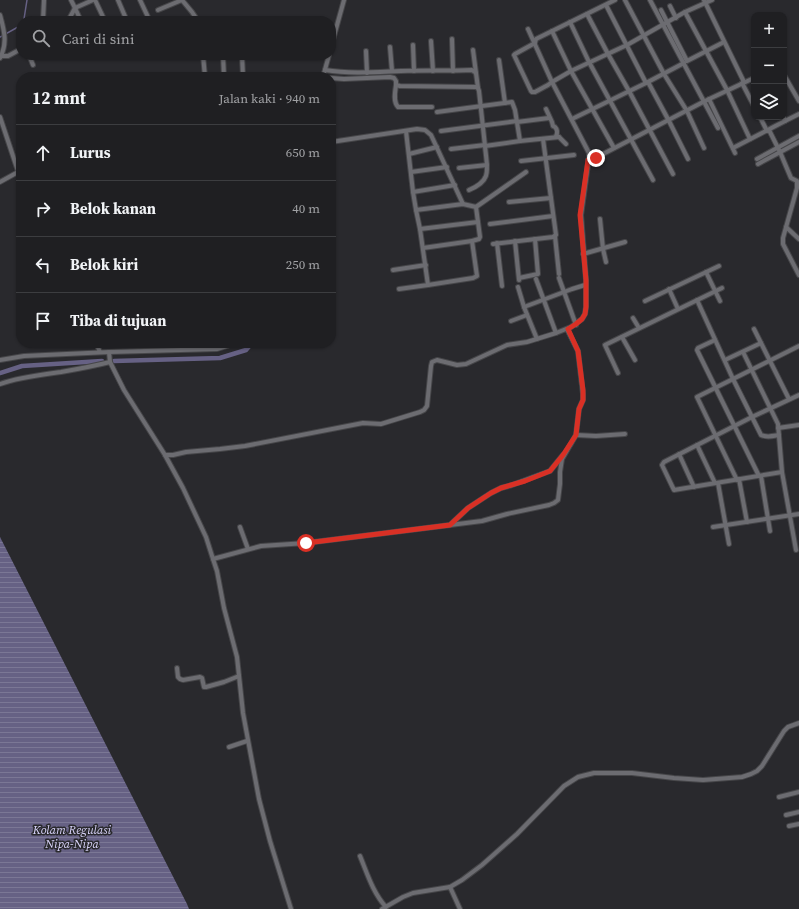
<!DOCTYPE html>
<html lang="id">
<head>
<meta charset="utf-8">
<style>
  body { margin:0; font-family:"Source Serif 4",serif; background:#2c2c2f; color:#f1f3f6 }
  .controls { position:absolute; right:12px; top:12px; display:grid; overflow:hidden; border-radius:8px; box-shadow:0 1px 3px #0004 }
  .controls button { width:36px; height:36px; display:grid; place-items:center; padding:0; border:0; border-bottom:1px solid #3c3d40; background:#1f1f22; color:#f1f3f6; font:20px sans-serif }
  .stop { position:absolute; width:12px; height:12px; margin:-9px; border:3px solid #d93025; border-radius:50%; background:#fff }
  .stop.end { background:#d93025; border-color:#fff; box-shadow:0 1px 4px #0008 }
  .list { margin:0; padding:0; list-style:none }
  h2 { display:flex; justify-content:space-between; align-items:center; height:52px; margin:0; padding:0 16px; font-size:17px }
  h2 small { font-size:13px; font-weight:400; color:#a1a2a5 }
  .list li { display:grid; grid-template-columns:26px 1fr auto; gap:12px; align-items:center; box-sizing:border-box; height:56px; padding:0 16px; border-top:1px solid #3c3d40 }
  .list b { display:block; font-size:15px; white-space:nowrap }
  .list em { font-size:13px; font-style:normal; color:#a1a2a5 }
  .icon { flex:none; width:22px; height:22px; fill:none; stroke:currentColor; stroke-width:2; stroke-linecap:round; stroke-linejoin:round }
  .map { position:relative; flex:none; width:799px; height:909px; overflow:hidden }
  .search { position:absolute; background:#1f1f22; box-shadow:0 1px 3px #0004; left:16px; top:16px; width:320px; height:44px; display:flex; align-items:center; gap:10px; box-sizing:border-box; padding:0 14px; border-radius:16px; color:#a1a2a5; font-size:15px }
  .panel { position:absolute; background:#1f1f22; box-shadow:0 1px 3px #0004; left:16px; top:72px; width:320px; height:276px; border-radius:16px }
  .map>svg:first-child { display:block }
  .water { fill:url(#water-rules) }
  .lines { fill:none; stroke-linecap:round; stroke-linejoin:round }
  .stream { stroke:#666184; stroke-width:1.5 }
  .canal { stroke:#666184; stroke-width:4.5 }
  .minor-casing { stroke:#464649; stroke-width:6 }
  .minor { stroke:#6c6c71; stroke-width:4 }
  .route { stroke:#d93025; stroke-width:5 }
  .labels { text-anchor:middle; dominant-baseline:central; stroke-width:3; stroke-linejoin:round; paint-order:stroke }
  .water-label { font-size:12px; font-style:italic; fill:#dad5fb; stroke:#29292d }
</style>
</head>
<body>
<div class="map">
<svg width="799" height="909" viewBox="0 0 799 909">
  <defs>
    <pattern id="water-rules" width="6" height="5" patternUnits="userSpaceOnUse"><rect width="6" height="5" fill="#666184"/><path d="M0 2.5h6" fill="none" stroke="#7b7795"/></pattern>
  </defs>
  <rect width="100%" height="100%" fill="#29292d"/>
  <path class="water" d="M 0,537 L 187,904 L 189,909 L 0,909 Z"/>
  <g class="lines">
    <g class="stream">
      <path d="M 23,21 L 24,19 L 27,0"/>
      <path d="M 0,37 L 18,27 L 21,23"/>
    </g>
    <g class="canal">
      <path d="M 114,361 L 220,358 L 246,350 L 252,343"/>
      <path d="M 0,373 L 22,366 L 102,361"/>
    </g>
    <defs>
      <g id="minor">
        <path d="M 71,0 L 75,8 L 93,0"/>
        <path d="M 95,0 L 105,21"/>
        <path d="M 118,0 L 127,21"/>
        <path d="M 140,0 L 148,17"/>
        <path d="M 182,0 L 192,12 L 198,21"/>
        <path d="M 615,0 L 536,39 L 535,43 L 515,54 L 514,55 L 531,91 L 532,92 L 535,92 L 548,85 L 552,82 L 571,71 L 627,45 L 685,12 L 712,0"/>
        <path d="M 625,0 L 664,74 L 687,111 L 704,148"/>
        <path d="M 650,0 L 718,128"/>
        <path d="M 704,0 L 744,82"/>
        <path d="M 606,5 L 646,83"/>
        <path d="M 670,6 L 676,18"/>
        <path d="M 158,10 L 182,0"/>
        <path d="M 661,10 L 687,61 L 724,42"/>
        <path d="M 685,12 L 727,90 L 750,139"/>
        <path d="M 587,14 L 608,54 L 629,91 L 673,174"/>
        <path d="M 0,15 C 4,30 8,43 0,58"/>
        <path d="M 43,21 L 44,0"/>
        <path d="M 68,21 L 75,8 L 81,21"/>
        <path d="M 570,22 L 589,62 L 653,180"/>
        <path d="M 552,31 L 571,71 L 614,148"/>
        <path d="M 452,39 L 453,71"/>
        <path d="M 431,41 L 433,71"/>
        <path d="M 413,45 L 414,71"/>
        <path d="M 331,47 L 344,0"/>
        <path d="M 390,47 L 392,71"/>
        <path d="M 473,50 L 476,73"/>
        <path d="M 366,51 L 367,73"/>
        <path d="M 29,55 L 33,65"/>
        <path d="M 54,55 L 55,56"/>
        <path d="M 203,55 L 205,77"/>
        <path d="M 223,55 L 224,77"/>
        <path d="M 1,56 L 8,56 L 21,49"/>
        <path d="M 499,60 L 505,103"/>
        <path d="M 325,70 C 351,74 375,72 401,71 C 425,70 449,71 472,70 L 476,73 L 478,88"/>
        <path d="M 784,75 L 799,101"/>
        <path d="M 242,77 L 243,77 L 242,55"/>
        <path d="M 323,77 L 329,55"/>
        <path d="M 331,78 L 344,79 L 390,77 L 394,78 L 396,81 L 396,85 L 400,86 L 476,87 L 478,88 L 479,91 L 485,146 L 520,141 L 559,137"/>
        <path d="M 648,82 L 669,121 L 688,159"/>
        <path d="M 742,83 L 754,106"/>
        <path d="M 396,85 C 395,92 393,102 398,107 L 432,107"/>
        <path d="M 709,99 L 735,153"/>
        <path d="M 546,109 L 552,122 L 553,126 L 555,127 C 557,129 558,133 556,136 L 559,137 L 566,144"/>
        <path d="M 437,112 L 512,102 L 515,110 L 520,141"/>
        <path d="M 0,117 L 21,180"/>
        <path d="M 760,117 L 767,131"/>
        <path d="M 783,117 L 785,121 L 799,114"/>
        <path d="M 572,119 L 646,83 L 684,63"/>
        <path d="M 517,122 L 549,118"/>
        <path d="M 769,130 L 780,152 L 791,178 L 797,181 L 797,188 L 783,238 L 783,244 L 799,275"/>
        <path d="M 406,131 L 413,192 L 416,210 L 463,204 L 476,207 L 526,172"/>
        <path d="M 441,131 L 517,121"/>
        <path d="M 331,142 L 417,129 L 425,130 L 431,135 L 463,204"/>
        <path d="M 733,148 L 785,121"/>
        <path d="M 451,149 L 485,145"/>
        <path d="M 409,154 L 437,147"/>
        <path d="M 757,159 L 799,136"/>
        <path d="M 588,160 L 603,154 L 705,101 L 754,78"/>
        <path d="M 521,161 L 574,155"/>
        <path d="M 758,164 L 799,142"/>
        <path d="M 459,168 L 487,165"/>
        <path d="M 411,172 L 447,167"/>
        <path d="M 0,182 L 18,172"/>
        <path d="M 469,190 C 493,180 487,169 485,146"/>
        <path d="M 413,192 L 455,185"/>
        <path d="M 509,202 L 551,198"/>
        <path d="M 600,219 L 603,249 L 606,262"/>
        <path d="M 490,224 L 553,216"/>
        <path d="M 786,227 L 799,239"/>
        <path d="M 420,229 L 478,222"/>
        <path d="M 555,236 L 559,274"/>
        <path d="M 515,241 L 519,280"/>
        <path d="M 497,243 L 502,286"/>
        <path d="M 493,244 L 553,237 L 556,235 L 543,139"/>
        <path d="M 423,248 L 472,241 L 479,239 L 480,237 L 476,207"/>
        <path d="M 583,254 L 625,242"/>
        <path d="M 393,270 L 426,265"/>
        <path d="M 706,272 L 720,301"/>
        <path d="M 519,278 L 538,274 L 535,239"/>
        <path d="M 559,278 L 576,325"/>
        <path d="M 536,279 L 556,333"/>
        <path d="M 428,285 L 473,278 L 477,276 L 472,241"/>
        <path d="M 518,287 L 524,307 L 537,339"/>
        <path d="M 399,289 L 428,285 L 420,229 L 416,210"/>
        <path d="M 669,289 L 678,309"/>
        <path d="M 697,300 L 733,379 L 761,435 C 767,438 773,436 779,435"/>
        <path d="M 645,301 L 719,266"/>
        <path d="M 524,307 L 572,289 L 585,285"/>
        <path d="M 633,318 L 639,328"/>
        <path d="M 511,321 L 527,315"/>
        <path d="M 754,329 L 789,399"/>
        <path d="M 622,337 L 635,360"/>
        <path d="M 715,340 L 698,348 L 697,350 L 759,476"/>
        <path d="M 96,343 L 100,352"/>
        <path d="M 109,352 L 110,362 L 124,390 L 165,455 L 183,488 L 206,537 L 213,559 L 217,571 L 224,608 L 237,657 L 243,713 L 259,799 L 270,841 L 291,909"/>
        <path d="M 743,352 L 778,424 L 782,472 L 796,550"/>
        <path d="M 0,360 L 24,356 L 109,352 L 217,349 L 227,346 L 234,343"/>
        <path d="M 725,360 L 761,343"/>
        <path d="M 618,373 L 605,345 L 722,288"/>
        <path d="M 0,384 C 20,377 40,375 61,372 C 78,369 94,366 110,362"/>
        <path d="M 778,428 L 799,425"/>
        <path d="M 576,435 L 596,436 L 625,434"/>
        <path d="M 697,445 L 715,483"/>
        <path d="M 679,454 L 694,487"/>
        <path d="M 165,455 L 173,455 L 186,452 L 220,449 L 245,446 L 363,423 L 381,424 L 420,412 L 424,410 L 427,406 L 431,366 L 432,362 L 437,360 L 457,365 L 466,364 L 507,345 L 527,342 L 556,333 L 571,327 L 582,319 L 585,314 L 586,307 L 586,280 L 581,215 L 589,157 L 589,153 L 552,82 L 528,29"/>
        <path d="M 782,472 L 674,490 L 673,488 L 662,465 L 664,462 L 752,417 L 799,395"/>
        <path d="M 761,476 L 770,531"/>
        <path d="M 739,479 L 747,522"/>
        <path d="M 737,480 L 697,397 L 799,346"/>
        <path d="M 718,483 L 729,544"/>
        <path d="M 450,525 L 468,508 L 491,493 L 501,488 L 512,485 L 550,471 L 563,455"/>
        <path d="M 240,527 L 248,549"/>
        <path d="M 713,527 L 799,514"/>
        <path d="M 213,559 L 261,546 L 306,543 L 482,521 L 507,514 L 549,505 L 554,503 L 558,500 L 560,484 L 560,472 L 562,459 L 576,435 L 579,409 L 583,400 L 583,394 L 578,351 L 567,329"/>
        <path d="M 177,668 L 178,677 L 180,679 L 183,680 L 200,677 L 202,678 L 204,687 L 206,687 L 224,682 L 239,676"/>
        <path d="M 229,747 L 247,741"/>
        <path d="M 779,797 L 799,792"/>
        <path d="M 786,815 L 799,812"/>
        <path d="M 789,826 L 799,824"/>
        <path d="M 360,856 C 367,873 373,893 386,907"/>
        <path d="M 450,887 L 462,880 L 482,865 L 517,834 L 564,786 L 578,777 L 594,773 L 632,773 L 674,778 L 703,780 L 742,777 L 751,774 L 757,771 L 762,766 L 784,731 L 788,727 L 799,723"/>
        <path d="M 382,909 L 403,897 L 413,893 L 450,887 L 460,909"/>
      </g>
    </defs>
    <use href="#minor" class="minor-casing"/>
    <use href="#minor" class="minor"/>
  </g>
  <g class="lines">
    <path class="route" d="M 306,543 L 450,525 L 468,508 L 491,493 L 501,488 L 525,481 L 550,471 L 563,455 L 576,435 L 579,409 L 583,400 L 583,390 L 578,351 L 568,329 L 576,324 L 582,319 L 585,314 L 586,307 L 586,280 L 580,215 L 588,160 L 596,158"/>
  </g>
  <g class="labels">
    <g class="water-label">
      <text x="72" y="830">Kolam Regulasi<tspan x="72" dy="14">Nipa-Nipa</tspan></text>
    </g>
  </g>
</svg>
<div class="controls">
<button>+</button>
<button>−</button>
<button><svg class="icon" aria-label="layers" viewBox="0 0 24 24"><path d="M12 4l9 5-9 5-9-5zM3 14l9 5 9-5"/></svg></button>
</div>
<div class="stop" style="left:306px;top:543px"></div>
<div class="stop end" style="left:596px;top:158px"></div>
<div class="search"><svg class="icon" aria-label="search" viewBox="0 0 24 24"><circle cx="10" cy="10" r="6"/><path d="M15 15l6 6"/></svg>Cari di sini</div>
<section class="panel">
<h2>12 mnt<small>Jalan kaki · 940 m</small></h2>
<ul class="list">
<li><svg class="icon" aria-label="ahead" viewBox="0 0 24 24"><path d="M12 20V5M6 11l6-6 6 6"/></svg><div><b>Lurus</b></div><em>650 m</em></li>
<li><svg class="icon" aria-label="right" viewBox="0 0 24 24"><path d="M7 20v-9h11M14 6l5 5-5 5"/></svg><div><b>Belok kanan</b></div><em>40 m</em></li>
<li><svg class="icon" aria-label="left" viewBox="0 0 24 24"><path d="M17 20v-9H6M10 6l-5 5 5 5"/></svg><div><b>Belok kiri</b></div><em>250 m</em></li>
<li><svg class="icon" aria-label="arrive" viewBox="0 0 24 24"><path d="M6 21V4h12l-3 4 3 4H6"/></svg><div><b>Tiba di tujuan</b></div></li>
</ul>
</section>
</div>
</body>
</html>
